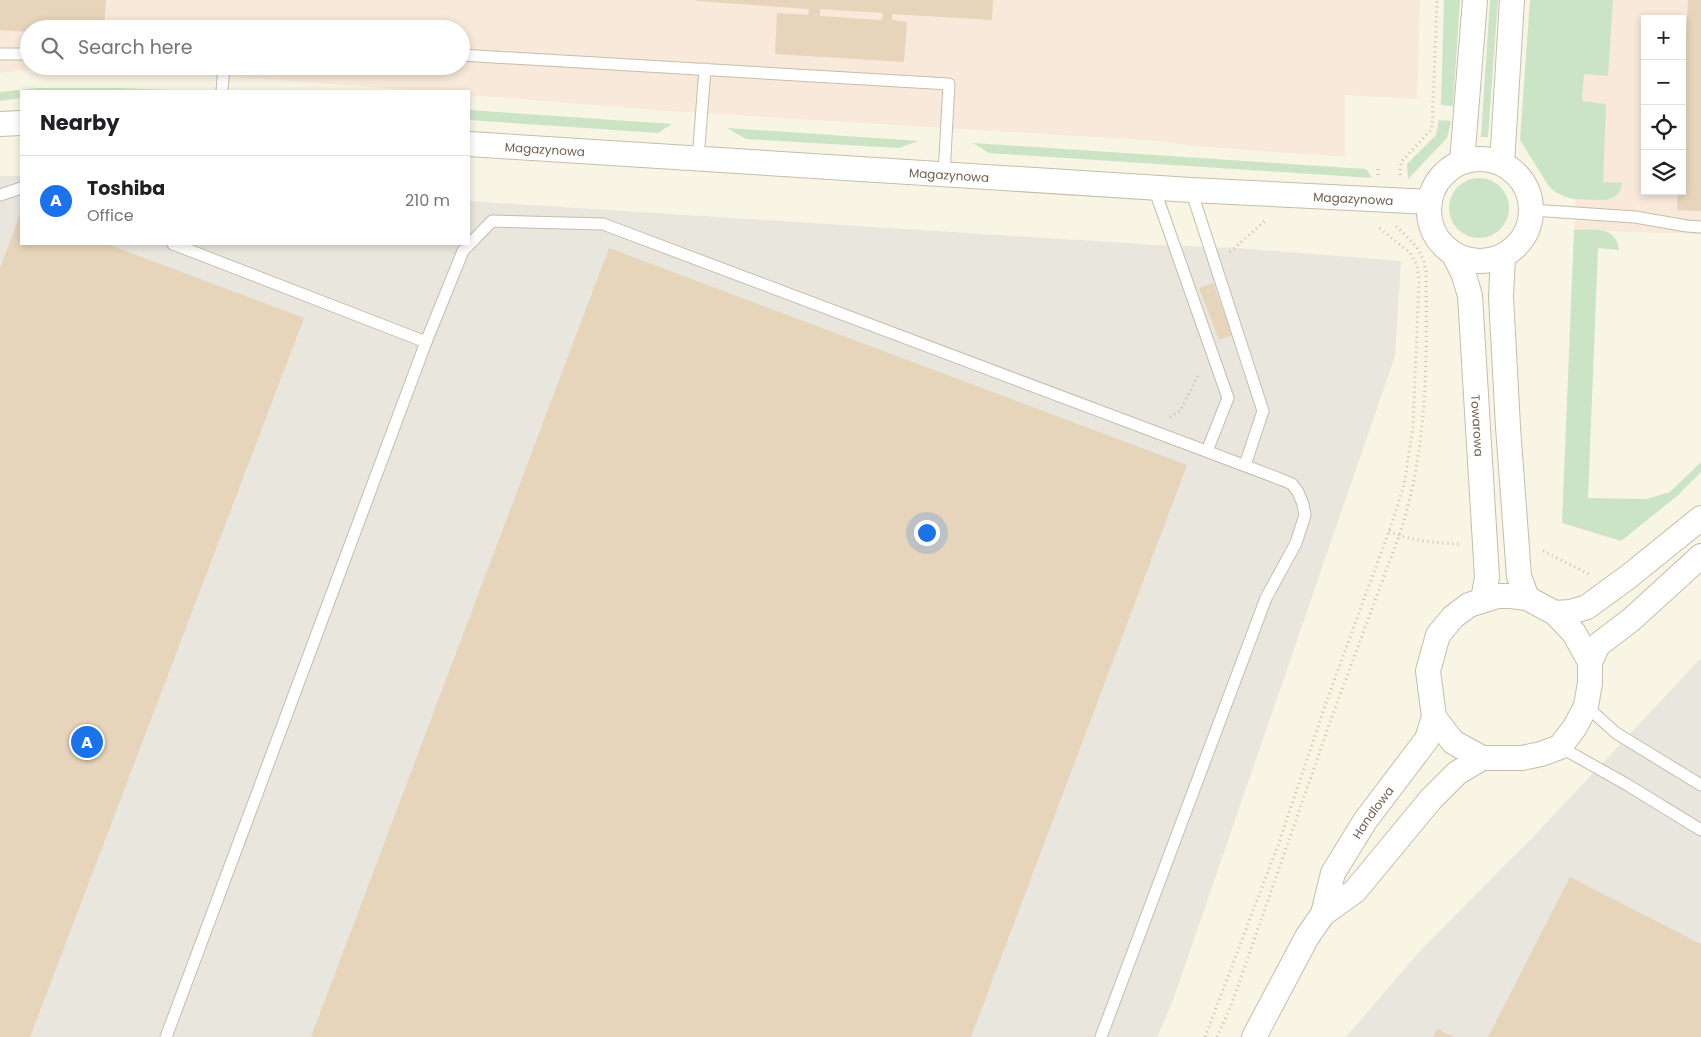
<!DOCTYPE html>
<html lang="en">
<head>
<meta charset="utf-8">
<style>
  body { margin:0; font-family:Poppins,sans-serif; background:#f6f6f6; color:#202124 }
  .controls { position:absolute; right:15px; top:15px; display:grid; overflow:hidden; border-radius:0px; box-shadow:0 2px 8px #0003 }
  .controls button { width:45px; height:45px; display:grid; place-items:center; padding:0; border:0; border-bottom:1px solid #e0e0e0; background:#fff; color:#202124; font:25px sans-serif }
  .you { position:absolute; left:926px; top:532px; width:18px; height:18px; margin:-12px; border:4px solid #fff; border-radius:50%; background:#1a73e8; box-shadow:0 0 0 8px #1a73e833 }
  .badge { display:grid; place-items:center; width:32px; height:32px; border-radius:50%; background:#1a73e8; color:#fff; font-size:16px; font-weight:700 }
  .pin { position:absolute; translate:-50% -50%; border:2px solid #fff; box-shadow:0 1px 5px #0006 }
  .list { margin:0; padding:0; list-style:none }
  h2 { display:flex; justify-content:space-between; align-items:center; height:65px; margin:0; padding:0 20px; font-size:21px }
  h2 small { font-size:16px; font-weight:400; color:#757577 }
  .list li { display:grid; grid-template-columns:32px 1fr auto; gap:15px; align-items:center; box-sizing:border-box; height:90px; padding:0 20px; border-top:1px solid #e0e0e0 }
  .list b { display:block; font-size:19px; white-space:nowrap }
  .list p { margin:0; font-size:16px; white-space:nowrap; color:#757577 }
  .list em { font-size:16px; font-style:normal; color:#757577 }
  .icon { flex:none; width:28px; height:28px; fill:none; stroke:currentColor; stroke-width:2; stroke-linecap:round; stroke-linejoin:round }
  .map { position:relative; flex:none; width:1701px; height:1037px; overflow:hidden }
  .search { position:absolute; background:#fff; box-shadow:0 2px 8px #0003; left:20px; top:20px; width:450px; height:55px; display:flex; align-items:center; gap:12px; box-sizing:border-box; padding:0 18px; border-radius:28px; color:#757577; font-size:19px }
  .panel { position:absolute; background:#fff; box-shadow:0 2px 8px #0003; left:20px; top:90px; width:450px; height:155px; border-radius:0px }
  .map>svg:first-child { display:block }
  .commercial { fill:#f8e9da; fill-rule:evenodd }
  .industrial { fill:#e9e6de }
  .green { fill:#cbe4c5 }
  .building { fill:#e6d5bb; fill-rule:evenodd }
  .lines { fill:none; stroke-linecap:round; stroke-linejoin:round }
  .lane-casing { stroke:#c6bdaa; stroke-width:13 }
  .street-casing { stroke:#c6bdaa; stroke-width:26 }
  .path { stroke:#cfbea4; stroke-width:3; stroke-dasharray:1 4; stroke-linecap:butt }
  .lane { stroke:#fff; stroke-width:11 }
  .street { stroke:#fff; stroke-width:24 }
  .labels { text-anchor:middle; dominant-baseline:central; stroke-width:4; stroke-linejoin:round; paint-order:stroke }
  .street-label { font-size:12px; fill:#6e604d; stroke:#fcf9ea }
</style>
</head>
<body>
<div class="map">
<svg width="1701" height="1037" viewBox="0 0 1701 1037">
  <rect width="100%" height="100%" fill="#f9f5e5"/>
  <g class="commercial">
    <path d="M 0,0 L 1420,0 L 1417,99 L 1345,95 L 1345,157 L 1194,146 L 1158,141 L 668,111 L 469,95 L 469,91 L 420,91 L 160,71 L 36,69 L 0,73 ZM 29,29 L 461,29 L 461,66 L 29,66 Z"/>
    <path d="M 1586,0 L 1701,0 L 1701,234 L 1574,230 ZM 1645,19 L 1682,19 L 1682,191 L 1645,191 Z"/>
  </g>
  <g class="industrial">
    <path d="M 0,176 L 21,176 L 21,244 L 469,244 L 469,201 L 1156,245 L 1237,248 L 1401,261 L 1395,356 L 1172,1003 L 1157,1037 L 0,1037 Z"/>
    <path d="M 1701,658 L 1701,1037 L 1346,1037 L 1420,951 L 1534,836 Z"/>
  </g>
  <g class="green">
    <path d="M 1444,0 L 1460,0 L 1453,106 L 1441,105 Z"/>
    <path d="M 1490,0 L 1498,0 L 1488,137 L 1481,137 Z"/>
    <path d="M 1530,0 L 1613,0 L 1608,76 L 1584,74 L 1582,101 L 1606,104 L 1603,182 L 1622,183 C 1621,193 1615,198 1606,200 L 1573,199 L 1563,196 L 1555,192 L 1548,185 L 1520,140 Z"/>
    <path d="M 36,88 L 120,88 L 196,91 L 21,91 L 21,98 L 0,101 L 0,92 Z"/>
    <path d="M 469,110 L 672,124 L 658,133 L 469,120 Z"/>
    <path d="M 1439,120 L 1451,121 L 1447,138 L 1408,179 L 1407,164 L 1436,135 Z"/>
    <path d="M 727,128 L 919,141 L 899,148 L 746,139 Z"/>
    <path d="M 973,143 L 1366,169 L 1372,178 L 989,153 Z"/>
    <circle cx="1479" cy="208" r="30"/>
    <path d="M 1574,230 C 1593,230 1616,225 1619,250 L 1598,248 L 1588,498 L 1647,499 L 1670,492 L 1701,462 L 1701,472 L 1677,496 L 1621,541 L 1562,523 Z"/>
  </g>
  <g class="building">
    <path d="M 0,0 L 106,0 L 104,29 L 29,29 L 29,32 L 0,30 Z"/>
    <path d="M 696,0 L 993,0 L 992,20 L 892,14 L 892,20 L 907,22 L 904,62 L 775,54 L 777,13 L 808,15 L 809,9 L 696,1 ZM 820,9 L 883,13 L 882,20 L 820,16 Z"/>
    <path d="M 1688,0 L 1701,0 L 1701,211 L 1677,210 L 1678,191 L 1682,191 L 1682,109 Z"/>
    <path d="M 21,212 L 21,244 L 107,244 L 304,318 L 30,1037 L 0,1037 L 0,268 Z"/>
    <path d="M 609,248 L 1187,465 L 971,1037 L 311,1037 Z"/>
    <path d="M 1213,283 L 1232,335 L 1219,340 L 1199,288 Z"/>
    <path d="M 1570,877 L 1701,944 L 1701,1037 L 1488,1037 Z"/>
    <path d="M 1437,1029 L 1454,1037 L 1433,1037 Z"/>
  </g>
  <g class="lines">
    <defs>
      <g id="lane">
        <path d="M 0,54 L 29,54"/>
        <path d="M 461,55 L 949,84 L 944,174"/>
        <path d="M 222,91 L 224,66"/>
        <path d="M 698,159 L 705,69"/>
        <path d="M 1154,188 L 1228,398 L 1207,451"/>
        <path d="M 1191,190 L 1263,411 L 1245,465"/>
        <path d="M 0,195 L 21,188"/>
        <path d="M 1532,210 L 1635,217 L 1687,226 L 1701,227"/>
        <path d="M 173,244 L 426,342"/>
        <path d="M 1586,706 L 1616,733 L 1701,785"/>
        <path d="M 1560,747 L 1626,784 L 1701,830"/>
        <path d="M 166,1037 L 426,342 L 463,251 L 492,221 L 603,224 L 1280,479 L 1292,484 L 1298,492 L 1303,504 L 1305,515 L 1296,543 L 1266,598 L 1101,1037"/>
      </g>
      <g id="street">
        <path d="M 0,124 L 21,123"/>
        <path id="s1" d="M 469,144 L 1191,190 L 1430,202"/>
        <circle cx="1480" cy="210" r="51"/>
        <path d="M 1462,162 L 1475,0"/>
        <path d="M 1502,164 L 1512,0"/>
        <path id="s2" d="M 1454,255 L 1464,275 L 1470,296 L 1487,577 L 1483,600"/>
        <path d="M 1503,257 L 1501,297 L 1508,427 L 1519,576 L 1527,598"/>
        <path d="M 1497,596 L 1511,596 L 1527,598 L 1555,613 L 1574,633 L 1590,662 L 1590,683 L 1586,706 L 1575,727 L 1560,747 L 1541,754 L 1522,758 L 1482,758 L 1453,742 L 1434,717 L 1428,671 L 1438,635 L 1453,617 L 1469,605 Z"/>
        <path d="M 1555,613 L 1571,612 L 1587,607 L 1628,577 L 1701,518"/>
        <path d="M 1590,662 L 1598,645 L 1632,619 L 1701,556"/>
        <path d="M 1323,914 L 1355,891 L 1431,799 L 1457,773 L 1482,758"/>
        <path id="s3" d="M 1254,1037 L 1307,937 L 1323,914 L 1333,873 L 1365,821 L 1427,739 L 1434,717"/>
      </g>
    </defs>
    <use href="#lane" class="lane-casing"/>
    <use href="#street" class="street-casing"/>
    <g class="path">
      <path d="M 1378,175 L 1378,165"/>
      <path d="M 1400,175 L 1401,162 L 1432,129 L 1437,0"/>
      <path d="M 1230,252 L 1267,219"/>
      <path d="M 1170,417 L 1180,411 L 1199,374"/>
      <path d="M 1389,531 C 1410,541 1436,543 1459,544"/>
      <path d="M 1543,551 L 1589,574"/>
      <path d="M 1205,1037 L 1278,845 L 1327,700 L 1393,520 L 1404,485 L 1413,427 L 1419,280 L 1417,265 L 1410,253 L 1377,226"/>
      <path d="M 1217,1037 L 1231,1006 L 1333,714 L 1399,536 C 1428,450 1427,361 1426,271 L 1424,261 L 1416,246 L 1396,226"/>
    </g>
    <use href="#lane" class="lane"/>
    <use href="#street" class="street"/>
  </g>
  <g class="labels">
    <g class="street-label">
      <text stroke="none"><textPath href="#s1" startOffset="76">Magazynowa</textPath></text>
      <text stroke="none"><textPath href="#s1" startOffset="481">Magazynowa</textPath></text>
      <text stroke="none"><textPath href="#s1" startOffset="886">Magazynowa</textPath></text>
      <text stroke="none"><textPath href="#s2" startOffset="174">Towarowa</textPath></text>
      <text stroke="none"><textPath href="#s3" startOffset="256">Handlowa</textPath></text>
    </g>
  </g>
</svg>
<div class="controls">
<button>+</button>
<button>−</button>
<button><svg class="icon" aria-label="locate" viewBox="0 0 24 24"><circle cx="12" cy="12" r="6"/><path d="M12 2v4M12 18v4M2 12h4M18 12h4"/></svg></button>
<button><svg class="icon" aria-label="layers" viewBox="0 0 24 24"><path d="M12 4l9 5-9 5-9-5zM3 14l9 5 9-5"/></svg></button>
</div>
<div class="you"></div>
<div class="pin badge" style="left:87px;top:742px">A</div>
<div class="search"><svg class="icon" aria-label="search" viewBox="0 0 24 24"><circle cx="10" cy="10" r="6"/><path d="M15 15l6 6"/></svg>Search here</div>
<section class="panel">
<h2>Nearby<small></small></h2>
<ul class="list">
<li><span class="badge">A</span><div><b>Toshiba</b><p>Office</p></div><em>210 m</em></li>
</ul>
</section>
</div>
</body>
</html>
